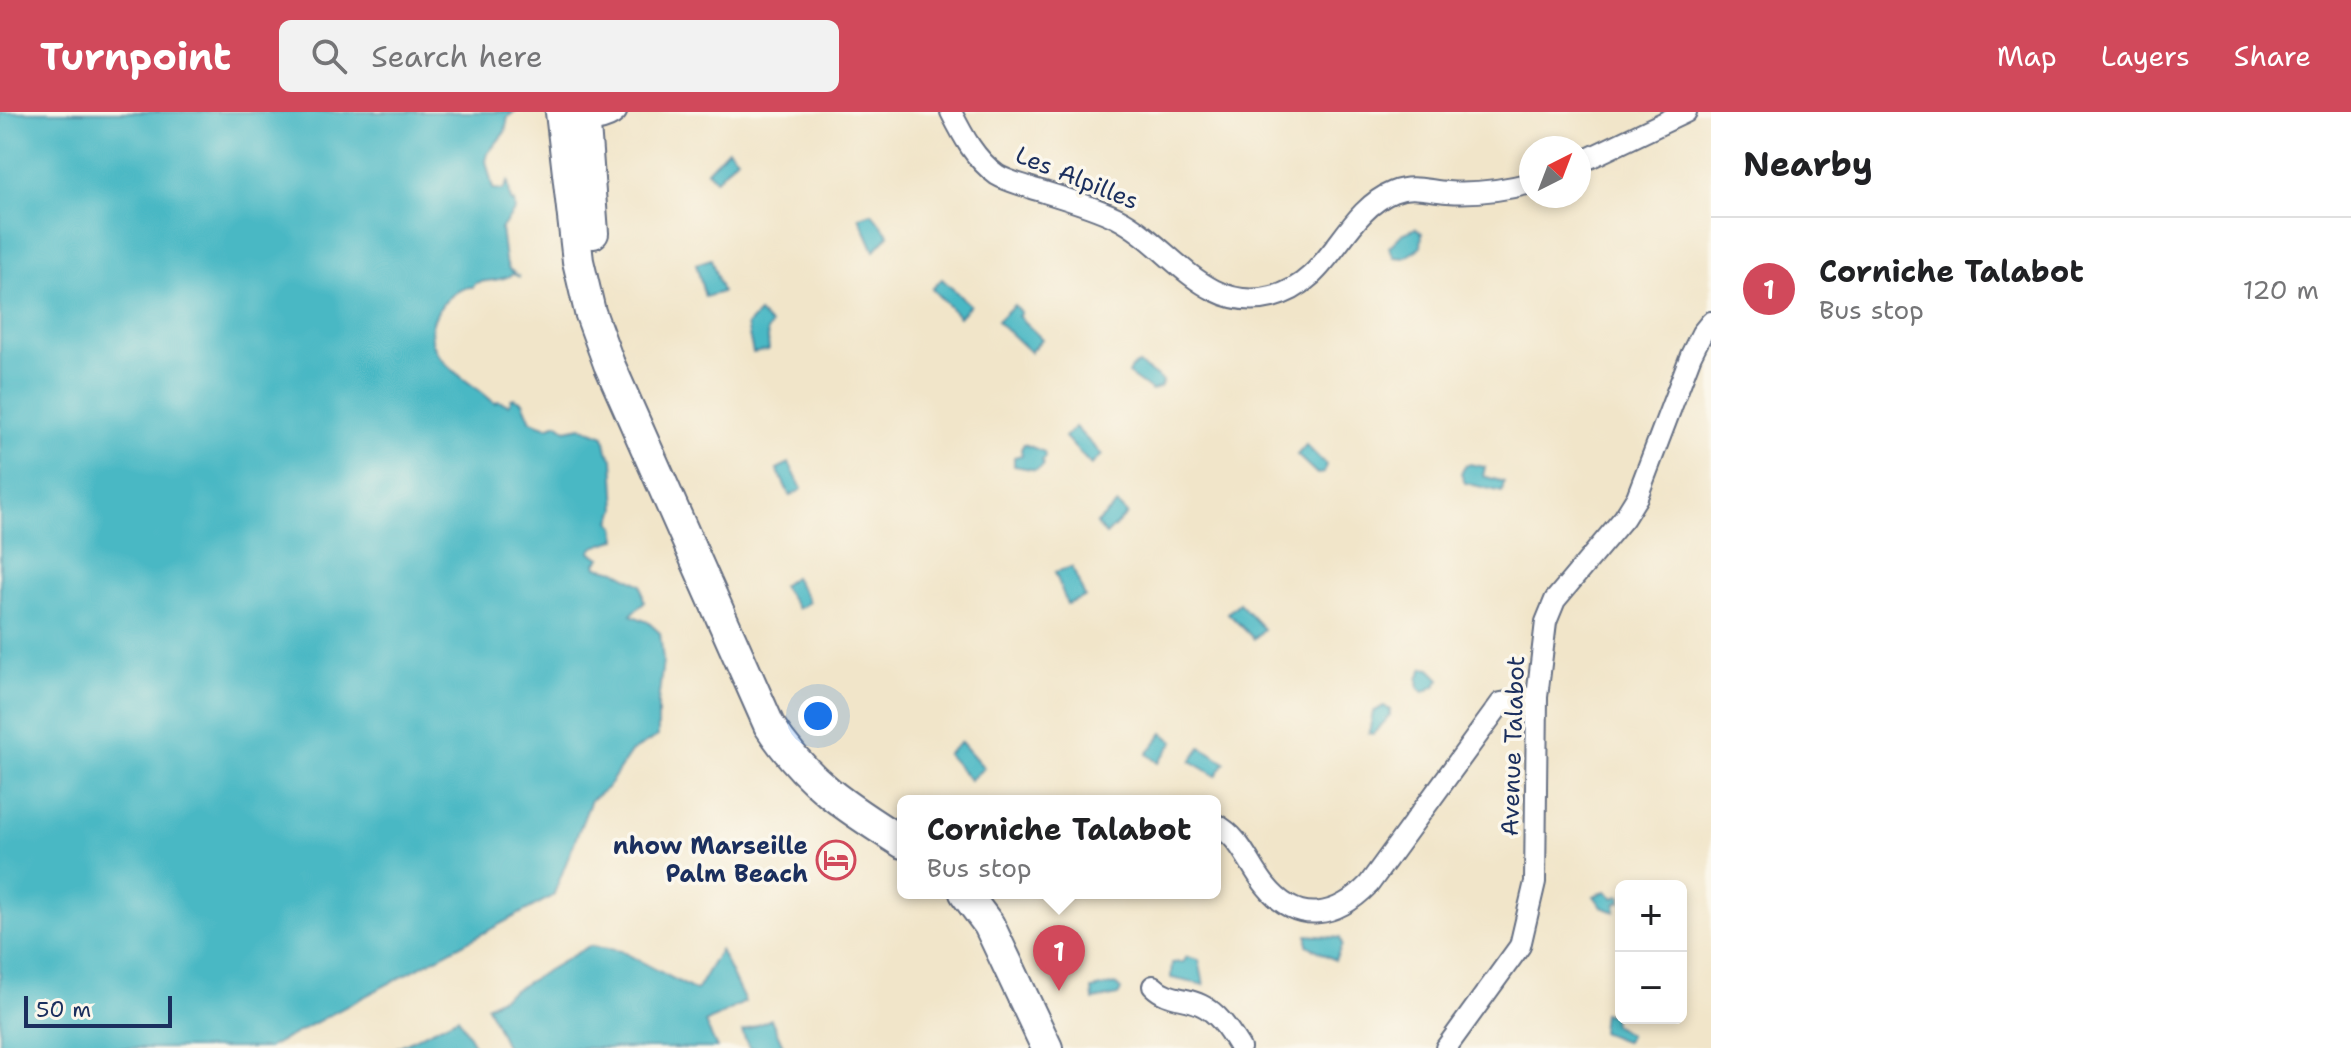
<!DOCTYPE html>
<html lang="en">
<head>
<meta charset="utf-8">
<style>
  body { margin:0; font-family:"Shantell Sans",sans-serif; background:#f2f2f2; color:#202124 }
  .controls { position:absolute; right:24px; bottom:24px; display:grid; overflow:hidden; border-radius:12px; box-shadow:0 4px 12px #0003 }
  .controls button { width:72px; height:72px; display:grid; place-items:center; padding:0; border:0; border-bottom:2px solid #e0e0e0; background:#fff; color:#202124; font:40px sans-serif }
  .compass { position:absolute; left:1519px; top:24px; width:72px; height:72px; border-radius:50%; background:#fff; box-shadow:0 4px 12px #0003; rotate:42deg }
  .scale { position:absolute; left:24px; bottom:20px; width:148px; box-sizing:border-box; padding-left:8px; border:4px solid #1b2f5e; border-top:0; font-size:22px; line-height:28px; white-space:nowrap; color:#1b2f5e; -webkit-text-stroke:6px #fbf7ec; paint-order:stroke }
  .you { position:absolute; left:818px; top:604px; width:28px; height:28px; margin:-20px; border:6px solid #fff; border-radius:50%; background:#1a73e8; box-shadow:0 0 0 12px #1a73e833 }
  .badge { display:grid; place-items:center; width:52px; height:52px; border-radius:50%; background:#d1495b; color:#fff; font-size:26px; font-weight:700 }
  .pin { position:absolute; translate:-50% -66px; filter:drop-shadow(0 2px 4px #0008) }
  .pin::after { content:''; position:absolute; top:42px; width:28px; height:24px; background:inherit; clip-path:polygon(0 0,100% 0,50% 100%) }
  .popup { position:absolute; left:897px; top:683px; width:324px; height:104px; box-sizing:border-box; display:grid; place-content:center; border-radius:12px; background:#fff; filter:drop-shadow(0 2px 6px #0005); font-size:26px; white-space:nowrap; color:#757577 }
  .popup b { font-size:30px; color:#202124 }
  .popup::after { content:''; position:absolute; left:50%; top:100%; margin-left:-16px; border:16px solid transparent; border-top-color:#fff }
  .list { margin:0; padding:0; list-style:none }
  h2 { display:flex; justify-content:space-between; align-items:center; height:104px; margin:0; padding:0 32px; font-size:34px }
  h2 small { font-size:26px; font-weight:400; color:#757577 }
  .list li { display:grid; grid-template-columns:52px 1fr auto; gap:24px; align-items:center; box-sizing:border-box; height:144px; padding:0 32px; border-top:2px solid #e0e0e0 }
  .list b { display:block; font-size:30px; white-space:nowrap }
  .list p { margin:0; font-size:26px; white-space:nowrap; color:#757577 }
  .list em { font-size:26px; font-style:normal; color:#757577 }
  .icon { flex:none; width:44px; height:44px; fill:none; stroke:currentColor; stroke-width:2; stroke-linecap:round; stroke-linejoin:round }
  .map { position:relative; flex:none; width:1711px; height:936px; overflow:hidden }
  header { display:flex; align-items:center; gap:48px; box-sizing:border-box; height:112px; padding:0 40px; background:#d1495b; color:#fff }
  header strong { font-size:38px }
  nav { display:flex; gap:44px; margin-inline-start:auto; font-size:28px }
  .search { width:560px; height:72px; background:#f2f2f2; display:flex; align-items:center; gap:20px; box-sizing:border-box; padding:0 28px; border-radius:12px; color:#757577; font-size:30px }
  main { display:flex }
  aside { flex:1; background:#fff }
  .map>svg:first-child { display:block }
  .water { fill:#4ab8c4; stroke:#327491; stroke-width:2 }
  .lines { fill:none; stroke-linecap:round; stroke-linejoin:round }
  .street-casing { stroke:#666f83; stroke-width:24 }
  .secondary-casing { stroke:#666f83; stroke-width:34 }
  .street { stroke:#fff; stroke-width:20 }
  .secondary { stroke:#fff; stroke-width:30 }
  .labels { text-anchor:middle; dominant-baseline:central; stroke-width:7; stroke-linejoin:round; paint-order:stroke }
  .street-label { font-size:24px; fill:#1b2f5e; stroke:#fbf7ec }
  .poi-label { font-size:24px; font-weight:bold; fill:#1b2f5e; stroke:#fbf7ec; text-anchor:end }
</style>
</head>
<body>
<header>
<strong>Turnpoint</strong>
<div class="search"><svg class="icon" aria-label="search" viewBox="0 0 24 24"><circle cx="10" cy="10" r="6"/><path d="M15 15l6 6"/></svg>Search here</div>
<nav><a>Map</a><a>Layers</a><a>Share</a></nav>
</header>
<main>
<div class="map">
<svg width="1711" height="936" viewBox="0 0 1711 936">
  <rect width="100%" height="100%" fill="#fbf7ec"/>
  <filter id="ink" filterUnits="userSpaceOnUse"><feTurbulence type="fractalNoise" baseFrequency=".0125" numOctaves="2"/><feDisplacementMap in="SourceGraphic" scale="16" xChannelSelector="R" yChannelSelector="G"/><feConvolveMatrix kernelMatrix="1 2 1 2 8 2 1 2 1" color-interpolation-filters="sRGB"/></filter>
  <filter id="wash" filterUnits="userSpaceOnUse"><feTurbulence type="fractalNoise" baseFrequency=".006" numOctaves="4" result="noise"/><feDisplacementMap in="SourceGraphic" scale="32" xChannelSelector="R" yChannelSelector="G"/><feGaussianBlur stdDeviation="1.8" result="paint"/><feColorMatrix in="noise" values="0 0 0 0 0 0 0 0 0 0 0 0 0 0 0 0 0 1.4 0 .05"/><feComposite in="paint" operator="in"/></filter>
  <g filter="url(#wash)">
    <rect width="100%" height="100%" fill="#f1e5c9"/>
    <g class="water">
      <path d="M 0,0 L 514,0 L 508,5 L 505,20 L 488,41 L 486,49 L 493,77 L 503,78 L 508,70 L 511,90 L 514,89 L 515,98 L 501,117 L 505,148 L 509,157 L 520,165 L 513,162 C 504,169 487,168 476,171 L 473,175 C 461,174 450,184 442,193 C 414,231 446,254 476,276 C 484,281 487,286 495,291 L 499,289 L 509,293 L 511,287 L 514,286 L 523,290 L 531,309 L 548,315 L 557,311 L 566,318 L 581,315 L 604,324 L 607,339 L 613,347 L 616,397 L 611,409 L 615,415 L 617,427 L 594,435 L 590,440 L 601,446 L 596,451 L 597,455 L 616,459 L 641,473 L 644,490 L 631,503 L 648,510 L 660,521 L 663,549 L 658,591 L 658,624 L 631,640 L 607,676 L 591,688 L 553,784 L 268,936 L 0,936 Z"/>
      <path d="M 728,37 L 737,46 L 716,68 L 707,59 Z"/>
      <path d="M 872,101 L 889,123 L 874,139 L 859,105 Z"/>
      <path d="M 1416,116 L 1422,121 L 1421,135 L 1404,146 L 1394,145 L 1389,135 L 1402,122 Z"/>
      <path d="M 711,147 L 722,180 L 705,185 L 696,152 Z"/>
      <path d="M 942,167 L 970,193 L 959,205 L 932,177 Z"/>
      <path d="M 1014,193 L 1021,201 L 1018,204 L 1042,227 L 1030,240 L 997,209 Z"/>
      <path d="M 759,201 L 771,213 L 767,219 L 769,238 L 753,241 L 747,213 Z"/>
      <path d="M 1139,252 L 1163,269 L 1160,275 L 1152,279 L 1128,262 L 1131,256 Z"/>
      <path d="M 1075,315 L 1102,343 L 1091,353 L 1065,325 Z"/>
      <path d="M 1024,332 L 1044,340 L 1045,345 L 1042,349 L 1043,354 L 1036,358 L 1014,354 L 1014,345 L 1022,343 L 1021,337 Z"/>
      <path d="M 1306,333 L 1326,353 L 1324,361 L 1317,362 L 1297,343 Z"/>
      <path d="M 789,351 L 802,377 L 790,384 L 777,357 Z"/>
      <path d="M 1469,352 L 1485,355 L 1483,364 L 1504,370 L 1502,380 L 1465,371 L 1461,362 L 1465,354 Z"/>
      <path d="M 1117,392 L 1127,402 L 1106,423 L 1096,412 Z"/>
      <path d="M 1072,455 L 1085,485 L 1067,492 L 1055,460 Z"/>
      <path d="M 794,465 L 809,490 L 798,497 L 782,474 Z"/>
      <path d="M 1239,491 L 1264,517 L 1254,527 L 1228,501 Z"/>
      <path d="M 1423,556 L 1430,557 L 1440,567 L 1435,574 L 1424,580 L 1419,577 L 1418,567 Z"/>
      <path d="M 1384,594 L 1390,598 L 1390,604 L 1373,622 L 1369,621 L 1373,600 Z"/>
      <path d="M 1163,621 L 1174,630 L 1158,651 L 1147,642 Z"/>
      <path d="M 961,630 L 984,656 L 970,668 L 947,642 Z"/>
      <path d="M 1201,635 L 1225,650 L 1216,664 L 1191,649 Z"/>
      <path d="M 1606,779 L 1614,786 L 1618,784 L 1621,785 L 1621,790 L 1616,791 L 1615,800 L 1602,795 L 1594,784 Z"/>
      <path d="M 1307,823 L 1340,826 L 1342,833 L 1335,848 L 1307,833 Z"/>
      <path d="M 589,834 L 621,839 L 696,879 L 720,838 L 745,890 L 705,911 L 717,936 L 507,936 L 487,894 Z"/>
      <path d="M 1187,845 L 1199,848 L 1204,873 L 1171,866 L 1172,851 L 1183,850 Z"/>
      <path d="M 1116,872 L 1121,877 L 1119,883 L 1093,888 L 1092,877 Z"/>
      <path d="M 1603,901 L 1613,904 L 1614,913 L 1629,923 L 1626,930 L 1601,920 Z"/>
      <path d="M 458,905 L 476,936 L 396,936 Z"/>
      <path d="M 771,907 L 784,936 L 749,936 L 742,920 Z"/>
    </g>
  </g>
  <g filter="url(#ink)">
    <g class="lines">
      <defs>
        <g id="street">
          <path d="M 951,0 C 963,24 975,47 997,63 C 1007,69 1020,72 1031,76 C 1060,85 1090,93 1117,106 C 1170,133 1205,202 1272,185 C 1331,171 1343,100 1393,80 C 1412,72 1429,79 1447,80 C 1475,82 1504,78 1531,71"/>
          <path d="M 574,8 C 587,10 606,10 616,0"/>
          <path d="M 1579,51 L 1686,0"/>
          <path d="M 1215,712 C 1242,726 1248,752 1266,774 C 1298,814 1337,805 1369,772 L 1501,591 L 1537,585"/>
          <path d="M 1153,874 C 1167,888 1184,885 1201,893 C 1219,901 1230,920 1240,936"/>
          <path d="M 1446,936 L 1520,834 L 1535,770 L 1537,585 L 1546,510 L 1555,488 L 1624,406 L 1637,385 L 1691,243 L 1702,221 L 1711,210"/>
        </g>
        <g id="secondary">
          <path d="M 561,0 L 578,149 L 590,200 L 609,252 L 769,613 C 806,670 847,696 903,731"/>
          <path d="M 584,0 L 593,121"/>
          <path d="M 965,781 L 989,813 L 1047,936"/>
        </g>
      </defs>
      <use href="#street" class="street-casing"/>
      <use href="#secondary" class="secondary-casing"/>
      <use href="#street" class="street"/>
      <use href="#secondary" class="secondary"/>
    </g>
  </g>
  <defs>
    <symbol id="hotel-ring" viewBox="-11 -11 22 22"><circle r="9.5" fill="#fbf7ec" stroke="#d1495b" stroke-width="1.5"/><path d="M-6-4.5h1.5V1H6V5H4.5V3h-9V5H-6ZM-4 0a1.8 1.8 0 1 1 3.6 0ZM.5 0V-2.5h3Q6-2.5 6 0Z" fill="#d1495b"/></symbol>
  </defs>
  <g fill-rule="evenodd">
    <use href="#hotel-ring" x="814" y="726" width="44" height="44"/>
  </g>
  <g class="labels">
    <g class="street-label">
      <text transform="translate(1077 66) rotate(22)">Les Alpilles</text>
      <text transform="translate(1513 634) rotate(-88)">Avenue Talabot</text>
    </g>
    <g class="poi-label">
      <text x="808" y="734">nhow Marseille<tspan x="808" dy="28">Palm Beach</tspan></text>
    </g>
  </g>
</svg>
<div class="controls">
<button>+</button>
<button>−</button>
</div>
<svg class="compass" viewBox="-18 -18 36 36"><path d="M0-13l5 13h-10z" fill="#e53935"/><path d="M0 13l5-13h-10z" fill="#757577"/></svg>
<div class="scale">50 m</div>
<div class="you"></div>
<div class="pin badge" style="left:1059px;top:879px">1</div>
<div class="popup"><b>Corniche Talabot</b>Bus stop</div>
</div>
<aside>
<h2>Nearby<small></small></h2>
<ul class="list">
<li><span class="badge">1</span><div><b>Corniche Talabot</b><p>Bus stop</p></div><em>120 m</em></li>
</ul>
</aside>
</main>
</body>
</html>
